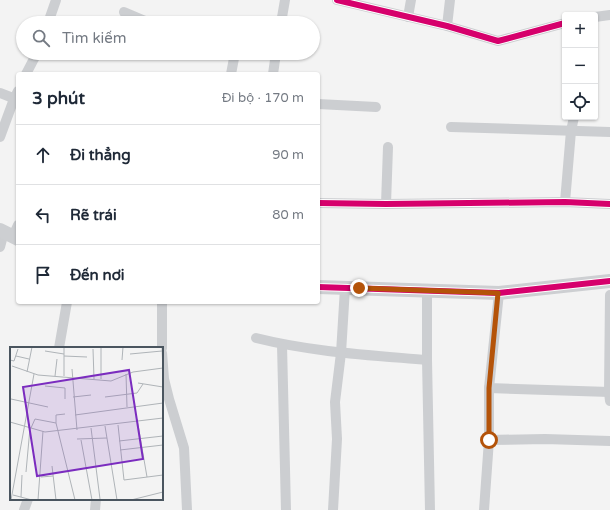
<!DOCTYPE html>
<html lang="vi">
<head>
<meta charset="utf-8">
<style>
  body { margin:0; font-family:"Varela Round",sans-serif; background:#f2f2f3; color:#1f2937 }
  .controls { position:absolute; right:12px; top:12px; display:grid; overflow:hidden; border-radius:4px; box-shadow:0 1px 3px #0004 }
  .controls button { width:36px; height:36px; display:grid; place-items:center; padding:0; border:0; border-bottom:1px solid #e0e1e3; background:#fff; color:#1f2937; font:20px sans-serif }
  .stop { position:absolute; width:12px; height:12px; margin:-9px; border:3px solid #b45309; border-radius:50%; background:#fff }
  .stop.end { background:#b45309; border-color:#fff; box-shadow:0 1px 4px #0008 }
  .list { margin:0; padding:0; list-style:none }
  h2 { display:flex; justify-content:space-between; align-items:center; height:52px; margin:0; padding:0 16px; font-size:17px }
  h2 small { font-size:13px; font-weight:400; color:#747a83 }
  .list li { display:grid; grid-template-columns:26px 1fr auto; gap:12px; align-items:center; box-sizing:border-box; height:60px; padding:0 16px; border-top:1px solid #e0e1e3 }
  .list b { display:block; font-size:15px; white-space:nowrap }
  .list em { font-size:13px; font-style:normal; color:#747a83 }
  .icon { flex:none; width:22px; height:22px; fill:none; stroke:currentColor; stroke-width:2; stroke-linecap:round; stroke-linejoin:round }
  .map { position:relative; flex:none; width:610px; height:510px; overflow:hidden }
  .search { position:absolute; background:#fff; box-shadow:0 1px 3px #0004; left:16px; top:16px; width:304px; height:44px; display:flex; align-items:center; gap:10px; box-sizing:border-box; padding:0 14px; border-radius:22px; color:#747a83; font-size:15px }
  .panel { position:absolute; background:#fff; box-shadow:0 1px 3px #0004; left:16px; top:72px; width:304px; height:232px; border-radius:4px }
  .map>svg:first-child { display:block }
  .lines { fill:none; stroke-linecap:round; stroke-linejoin:round }
  .street { stroke:#ccced1; stroke-width:10 }
  .secondary { stroke:#cdcfd2; stroke-width:14 }
  .cycleway-casing { stroke:#fff; stroke-width:8 }
  .cycleway { stroke:#d6006c; stroke-width:6 }
  .route { stroke:#b45309; stroke-width:5 }
  .inset-road { fill:none; stroke:#afb4b8; stroke-width:1 }
  .view { fill:#7b2cbf; fill-opacity:0.15; stroke:#7b2cbf; stroke-width:2 }
  .inset-edge { fill:none; stroke:#4a555f; stroke-width:2 }
</style>
</head>
<body>
<div class="map">
<svg width="610" height="510" viewBox="0 0 610 510">
  <rect width="100%" height="100%" fill="#f3f3f3"/>
  <g class="lines">
    <g class="street">
      <path d="M 337,0 L 447,26 L 498,41 L 565,23"/>
      <path d="M 124,12 L 150,23"/>
      <path d="M 408,17 L 411,0"/>
      <path d="M 595,17 L 610,15"/>
      <path d="M 48,23 L 56,0"/>
      <path d="M 281,23 L 285,0"/>
      <path d="M 447,26 L 450,0"/>
      <path d="M 26,74 L 37,53"/>
      <path d="M 231,74 L 235,53"/>
      <path d="M 273,74 L 276,53"/>
      <path d="M 0,93 L 18,100"/>
      <path d="M 318,104 L 376,107"/>
      <path d="M 451,127 L 610,132"/>
      <path d="M 0,137 L 14,99 L 18,91"/>
      <path d="M 565,202 L 571,131 L 574,117"/>
      <path d="M 318,203 L 386,204 L 565,202 L 610,204"/>
      <path d="M 386,204 L 388,147"/>
      <path d="M 13,236 L 18,225"/>
      <path d="M 0,247 L 4,232"/>
      <path d="M 427,290 L 427,360 L 430,510"/>
      <path d="M 610,295 L 609,392 L 610,401"/>
      <path d="M 256,338 C 312,352 369,355 427,360"/>
      <path d="M 282,345 L 286,510"/>
      <path d="M 59,348 L 67,302"/>
      <path d="M 162,348 L 162,302"/>
      <path d="M 162,353 L 164,379 L 169,399 L 184,448 L 187,510"/>
      <path d="M 489,388 L 610,392"/>
      <path d="M 489,440 L 545,439 L 610,441"/>
      <path d="M 24,510 L 28,499"/>
      <path d="M 95,510 L 96,499"/>
      <path d="M 333,510 L 337,439 L 335,402 L 341,353 L 345,288"/>
      <path d="M 484,510 L 489,440 L 489,388 L 499,293"/>
    </g>
    <g class="secondary">
      <path d="M 0,230 L 18,239"/>
      <path d="M 318,287 L 499,293 L 610,281"/>
    </g>
    <defs>
      <g id="cycleway">
        <path d="M 337,0 L 447,26 L 498,41 L 565,23"/>
        <path d="M 318,203 L 386,204 L 565,202 L 610,204"/>
        <path d="M 318,287 L 499,293 L 610,281"/>
      </g>
    </defs>
    <use href="#cycleway" class="cycleway-casing"/>
    <use href="#cycleway" class="cycleway"/>
  </g>
  <g class="lines">
    <path class="route" d="M 359,288 L 498,293 L 489,388 L 489,440"/>
  </g>
  <g transform="translate(10 347)">
    <rect width="153" height="153" fill="#f3f3f3"/>
    <path class="inset-road" d="M 91,0 L 91,32M 152,0 L 153,25M 83,2 L 84,32M 35,4 L 54,7M 120,7 L 152,4M 6,9 L 19,12M 54,9 L 77,10M 0,13 L 4,14 L 8,2M 112,13 L 113,0M 2,19 L 28,28 L 101,34 L 123,25 L 153,21M 62,22 L 67,83M 17,25 L 22,0M 116,27 L 117,60M 45,29 L 47,12M 54,29 L 54,0M 128,36 L 153,40M 35,39 L 55,41 L 55,52M 63,50 L 81,48M 95,50 L 127,46 L 133,37M 1,52 L 38,60M 55,67 L 46,68 L 46,76 L 65,153M 65,68 L 153,56M 127,72 L 137,130M 0,75 L 35,85 L 153,71M 108,78 L 114,133 L 153,128M 95,79 L 107,153M 21,81 L 25,72 L 46,76M 81,81 L 90,152M 67,92 L 97,91M 71,93 L 82,153M 109,94 L 153,89M 110,103 L 153,98M 42,119 L 46,153M 16,125 L 20,81M 31,130 L 43,129M 3,148 L 22,153M 11,150 L 12,128M 1,153 L 24,27M 28,153 L 33,84M 85,153 L 102,153M 121,153 L 153,145"/>
    <path class="view" d="M 119,23 L 133,112 L 27,129 L 13,40 Z"/>
    <rect width="153" height="153" class="inset-edge"/>
  </g>
</svg>
<div class="controls">
<button>+</button>
<button>−</button>
<button><svg class="icon" aria-label="locate" viewBox="0 0 24 24"><circle cx="12" cy="12" r="6"/><path d="M12 2v4M12 18v4M2 12h4M18 12h4"/></svg></button>
</div>
<div class="stop" style="left:489px;top:440px"></div>
<div class="stop end" style="left:359px;top:288px"></div>
<div class="search"><svg class="icon" aria-label="search" viewBox="0 0 24 24"><circle cx="10" cy="10" r="6"/><path d="M15 15l6 6"/></svg>Tìm kiếm</div>
<section class="panel">
<h2>3 phút<small>Đi bộ · 170 m</small></h2>
<ul class="list">
<li><svg class="icon" aria-label="ahead" viewBox="0 0 24 24"><path d="M12 20V5M6 11l6-6 6 6"/></svg><div><b>Đi thẳng</b></div><em>90 m</em></li>
<li><svg class="icon" aria-label="left" viewBox="0 0 24 24"><path d="M17 20v-9H6M10 6l-5 5 5 5"/></svg><div><b>Rẽ trái</b></div><em>80 m</em></li>
<li><svg class="icon" aria-label="arrive" viewBox="0 0 24 24"><path d="M6 21V4h12l-3 4 3 4H6"/></svg><div><b>Đến nơi</b></div></li>
</ul>
</section>
</div>
</body>
</html>
